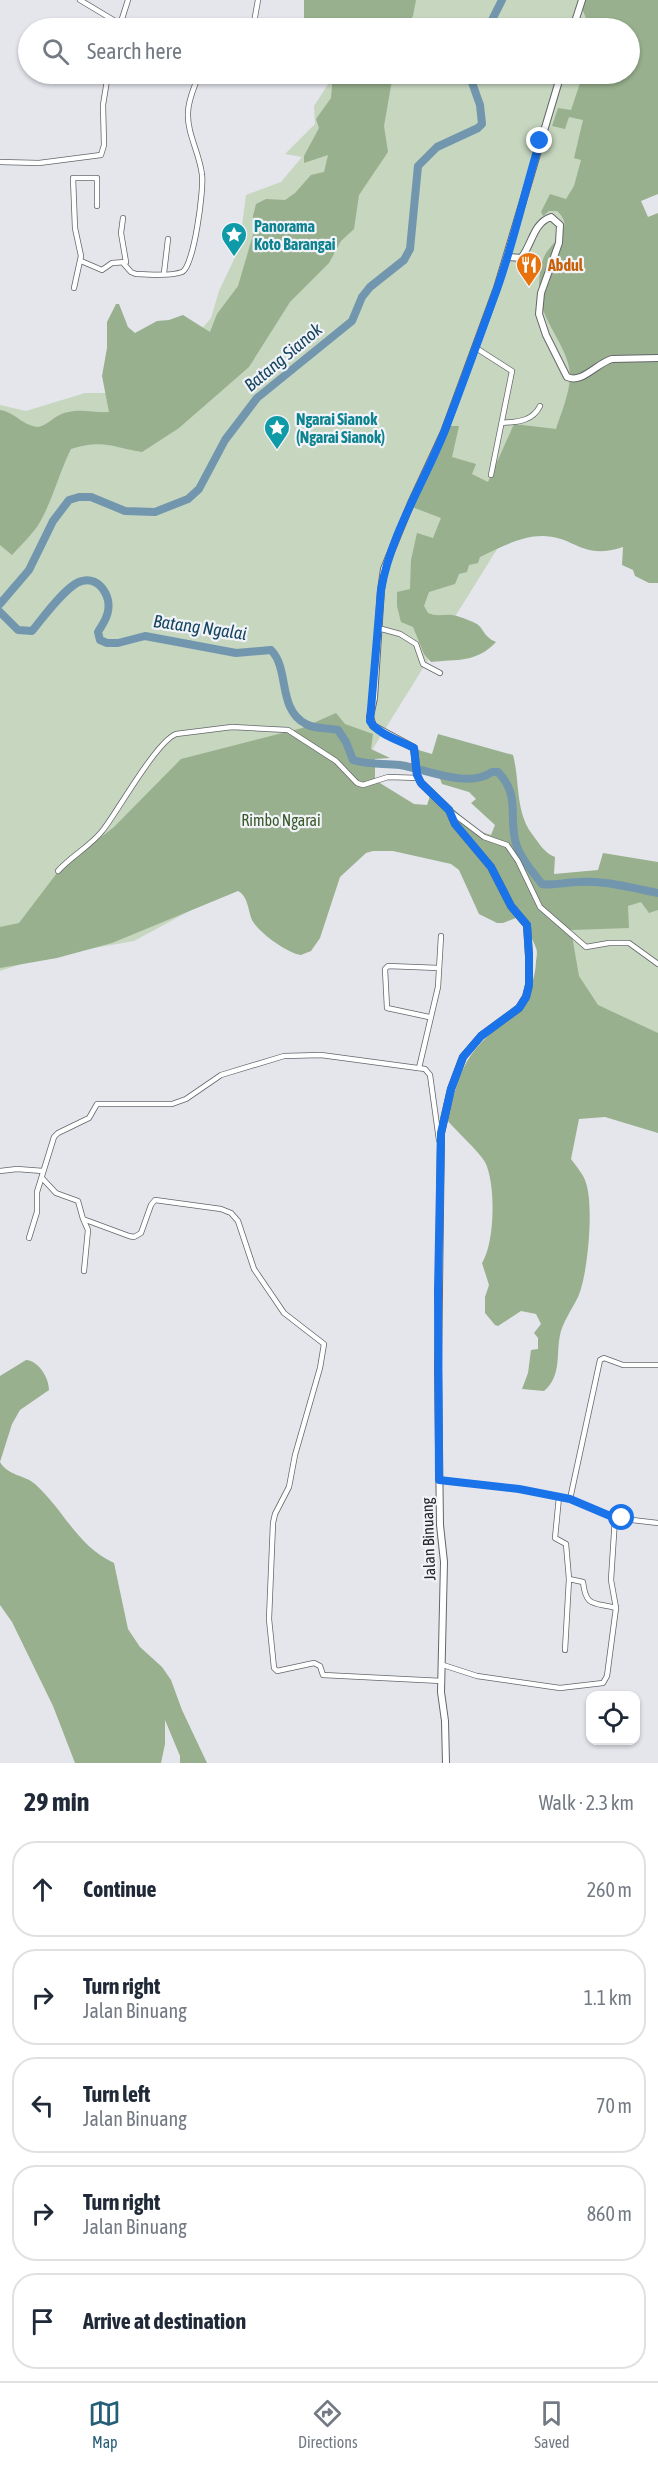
<!DOCTYPE html>
<html lang="en">
<head>
<meta charset="utf-8">
<style>
  body { margin:0; font-family:"Asap Condensed",sans-serif; background:#f2f2f3; color:#1f2937 }
  .controls { position:absolute; right:18px; bottom:18px; display:grid; overflow:hidden; border-radius:12px; box-shadow:0 2px 4px #0004 }
  .controls button { width:54px; height:54px; display:grid; place-items:center; padding:0; border:0; border-bottom:2px solid #e0e1e3; background:#fff; color:#1f2937; font:30px sans-serif }
  .stop { position:absolute; width:18px; height:18px; margin:-14px; border:4px solid #1a73e8; border-radius:50%; background:#fff }
  .stop.end { background:#1a73e8; border-color:#fff; box-shadow:0 2px 6px #0008 }
  .list { margin:0; padding:0; list-style:none }
  h2 { display:flex; justify-content:space-between; align-items:center; height:78px; margin:0; padding:0 24px; font-size:26px }
  h2 small { font-size:20px; font-weight:400; color:#747a83 }
  .list li { display:grid; grid-template-columns:39px 1fr auto; gap:18px; align-items:center; box-sizing:border-box; height:96px; margin:0 12px 12px; padding:0 12px; border:2px solid #e0e1e3; border-radius:24px }
  .list b { display:block; font-size:22px; white-space:nowrap }
  .list p { margin:0; font-size:20px; white-space:nowrap; color:#747a83 }
  .list em { font-size:20px; font-style:normal; color:#747a83 }
  .icon { flex:none; width:33px; height:33px; fill:none; stroke:currentColor; stroke-width:2; stroke-linecap:round; stroke-linejoin:round }
  .map { position:relative; flex:none; width:658px; height:1763px; overflow:hidden }
  .search { position:absolute; background:#fff; box-shadow:0 2px 4px #0004; left:18px; right:18px; top:18px; height:66px; display:flex; align-items:center; gap:15px; box-sizing:border-box; padding:0 21px; border-radius:33px; color:#747a83; font-size:22px }
  .sheet { height:618px; background:#fff }
  nav { display:flex; justify-content:space-around; align-items:center; box-sizing:border-box; height:84px; border-top:2px solid #e0e1e3; background:#fff; font-size:16px; color:#747a83 }
  nav a { display:grid; justify-items:center; gap:3px }
  nav .on { color:#255e77 }
  .map>svg:first-child { display:block }
  .green { fill:#c6d6bf }
  .forest { fill:#98b08e }
  .lines { fill:none; stroke-linecap:round; stroke-linejoin:round }
  .river { stroke:#7196ae; stroke-width:8 }
  .street-casing { stroke:#64666b; stroke-width:6 }
  .secondary-casing { stroke:#64666b; stroke-width:8 }
  .street { stroke:#fff; stroke-width:4.5 }
  .secondary { stroke:#fff; stroke-width:6 }
  .route { stroke:#1a73e8; stroke-width:8 }
  .labels { text-anchor:middle; dominant-baseline:central; stroke-width:4.5; stroke-linejoin:round; paint-order:stroke }
  .culture-label { font-size:16px; font-weight:bold; fill:#0d838f; stroke:#f1f3f9; text-anchor:start }
  .food-label { font-size:16px; font-weight:bold; fill:#c56008; stroke:#f1f3f9; text-anchor:start }
  .park-label { font-size:16px; fill:#395928; stroke:#f1f3f9 }
  .street-label { font-size:16px; fill:#252528; stroke:#f1f3f9 }
  .water-label { font-size:18px; font-style:italic; fill:#15455f; stroke:#f1f3f9 }
</style>
</head>
<body>
<div class="map">
<svg width="658" height="1763" viewBox="0 0 658 1763">
  <rect width="100%" height="100%" fill="#e4e6ec"/>
  <g class="green">
    <path d="M 307,0 L 658,0 L 579,401 L 535,488 L 336,808 L 232,888 L 134,941 L 43,957 L 0,971 L 0,405 L 26,411 L 85,393 L 106,393 L 163,374 L 211,318 L 219,291 L 239,249 L 246,195 L 281,182 L 302,157 L 285,154 L 315,124 L 314,106 L 330,81 L 330,74 L 630,74 L 630,28 L 313,28 Z"/>
    <path d="M 555,892 L 658,900 L 658,1065 L 564,1000 Z"/>
  </g>
  <g class="forest">
    <path d="M 304,0 L 416,0 L 413,16 L 405,28 L 310,28 L 304,23 Z"/>
    <path d="M 584,0 L 658,0 L 658,194 L 641,201 L 648,217 L 658,213 L 658,583 L 649,583 L 635,576 L 633,570 L 622,565 L 623,547 C 581,561 576,536 542,536 C 521,536 499,548 480,557 L 478,563 L 469,565 L 467,572 L 459,574 L 455,584 L 429,592 L 424,606 L 428,613 C 437,617 443,614 452,615 C 459,616 469,620 475,623 C 484,627 482,636 496,642 C 476,663 458,659 431,662 L 424,654 L 413,627 L 401,622 L 397,606 L 397,592 L 410,589 L 411,560 L 417,533 L 433,538 L 441,518 L 412,507 L 449,426 L 459,426 L 452,457 L 476,464 L 472,474 L 488,482 L 514,424 L 556,429 C 561,413 570,393 570,375 C 569,346 539,320 539,289 C 539,278 540,267 544,257 C 551,241 577,229 557,211 L 549,211 L 543,216 L 541,212 L 550,194 L 566,199 L 574,186 L 581,160 L 574,158 L 583,120 L 569,117 L 565,129 L 552,126 L 558,108 L 571,110 L 583,74 L 630,74 L 630,28 L 590,28 L 581,6 Z"/>
    <path d="M 333,74 L 393,74 L 384,126 L 388,152 L 359,195 L 354,229 L 341,241 L 329,263 L 290,302 L 249,367 L 179,428 L 142,452 C 112,447 103,439 71,449 C 59,473 53,499 40,522 C 33,534 21,545 12,555 L 0,545 L 0,410 C 15,412 21,425 38,427 C 48,425 54,416 64,413 C 81,408 93,413 109,412 L 102,376 L 107,348 L 107,322 L 116,304 L 119,304 L 128,327 L 135,333 L 157,321 L 169,320 L 183,315 L 210,332 L 217,314 L 238,286 L 255,228 L 253,216 L 256,204 L 266,199 L 285,200 L 295,193 L 311,175 L 324,172 L 328,155 L 304,163 L 304,156 L 319,128 L 316,119 L 331,98 Z"/>
    <path d="M 336,713 L 345,724 L 373,734 L 371,749 L 390,758 L 375,759 L 375,780 L 414,804 L 427,805 L 432,790 L 478,831 L 491,835 L 495,825 L 471,803 L 476,799 L 469,792 L 442,784 L 439,776 L 417,768 L 415,749 L 432,754 L 438,734 L 513,755 C 520,781 515,811 532,834 C 539,843 544,853 555,857 L 554,874 L 598,870 L 603,853 L 658,862 L 658,910 L 649,913 L 641,902 L 628,906 L 629,928 L 571,930 L 579,976 L 598,1005 L 658,1033 L 658,1133 L 605,1117 L 579,1119 L 571,1159 C 576,1166 584,1175 586,1183 C 594,1206 588,1275 578,1297 C 572,1309 565,1319 561,1331 C 555,1352 563,1375 544,1391 L 522,1389 L 528,1373 L 531,1350 L 538,1349 L 538,1338 L 534,1333 L 541,1324 L 536,1314 L 521,1311 L 498,1326 L 495,1325 L 485,1313 L 485,1297 L 489,1285 L 482,1263 C 495,1243 496,1183 485,1162 C 477,1149 457,1132 447,1120 C 453,1098 458,1074 471,1055 C 495,1022 534,1007 536,962 C 536,958 538,953 536,948 C 533,938 523,927 516,918 L 503,923 L 497,923 L 479,914 L 459,870 L 451,864 L 393,851 L 373,851 L 366,853 L 340,877 L 320,938 L 311,951 L 301,955 C 287,953 258,932 252,920 C 248,910 248,896 238,891 L 112,943 L 57,958 L 0,968 L 0,927 L 19,923 L 60,869 L 114,827 L 181,759 L 302,728 Z"/>
    <path d="M 26,1360 C 39,1361 49,1378 49,1390 L 20,1410 L 12,1424 L 0,1462 C 8,1476 25,1475 35,1484 C 64,1510 77,1546 114,1563 L 128,1629 L 140,1647 L 162,1667 L 171,1680 L 182,1710 L 207,1763 L 180,1763 L 180,1756 L 165,1720 L 165,1744 L 161,1763 L 75,1763 L 53,1706 L 12,1622 L 0,1605 L 0,1376 Z"/>
  </g>
  <g class="lines">
    <g class="river">
      <path d="M 484,28 L 490,24 L 502,0"/>
      <path d="M 0,604 L 29,570 L 53,521 L 69,500 L 79,497 L 91,497 L 125,511 L 155,512 L 188,499 L 199,489 L 225,440 L 257,398 L 352,321 L 362,297 L 370,287 L 404,260 L 410,249 L 418,166 L 437,147 L 478,128 L 482,124 L 480,105 L 469,74"/>
      <path d="M 0,612 L 18,630 L 32,631 C 42,619 67,584 82,581 C 99,576 111,596 108,611 C 107,619 102,625 98,632 L 100,640 L 107,643 L 118,643 L 145,636 L 236,653 L 271,650 C 290,669 277,709 306,724 C 314,729 329,728 338,730 L 346,742 L 353,760 C 368,765 383,763 400,765 C 426,769 468,789 492,772 L 498,772 C 521,796 508,816 516,844 C 521,859 532,871 542,884 C 555,886 565,882 579,882 C 605,880 632,888 658,893"/>
    </g>
    <defs>
      <g id="street">
        <path d="M 80,0 L 120,24"/>
        <path d="M 119,28 L 128,0"/>
        <path d="M 253,28 L 258,0"/>
        <path d="M 0,162 L 39,163 L 101,155 L 104,145 L 103,105 L 108,74"/>
        <path d="M 81,261 L 102,270 L 112,263 L 126,262 L 121,233 L 123,218"/>
        <path d="M 124,264 L 131,272 L 136,274 C 149,274 169,277 182,272 C 194,267 204,189 202,175 C 200,154 187,134 188,113 C 188,99 195,86 199,74"/>
        <path d="M 164,273 L 168,239"/>
        <path d="M 74,288 L 81,256 L 75,228 L 73,178 L 97,178 L 97,206"/>
        <path d="M 476,348 L 512,371 L 491,475"/>
        <path d="M 502,423 C 518,422 533,421 540,406"/>
        <path d="M 378,628 L 400,634 L 416,644 L 423,664 L 440,673"/>
        <path d="M 451,812 L 484,837 L 507,845 L 518,861 L 540,907 L 586,947 L 609,943 L 629,943 L 658,964"/>
        <path d="M 58,871 C 71,856 91,846 103,830 C 118,811 156,742 176,734 L 232,727 L 288,730 L 336,761 L 357,783 L 363,785 L 388,777 L 419,778"/>
        <path d="M 429,1017 L 387,1008 L 385,969 L 388,966 L 439,968"/>
        <path d="M 419,1068 L 438,987 L 441,936"/>
        <path d="M 0,1171 L 17,1169 L 43,1171"/>
        <path d="M 42,1178 L 56,1193 L 78,1201 L 83,1219 L 129,1236 L 134,1237 L 141,1233 L 151,1205 L 155,1200 L 221,1209 L 231,1213 L 238,1221 L 254,1269 L 284,1313 L 324,1344 L 320,1368 L 295,1455 L 289,1487 L 275,1514 L 273,1523 L 269,1619 L 274,1668 L 277,1671 L 314,1663 L 320,1666 L 323,1675 L 442,1681"/>
        <path d="M 29,1238 L 37,1212 L 37,1192 L 54,1137 L 58,1133 L 89,1118 L 97,1104 L 172,1104 L 186,1099 L 221,1075 L 284,1056 L 321,1055 L 425,1069 L 430,1075 L 439,1140"/>
        <path d="M 84,1271 L 88,1230 L 84,1221"/>
        <path d="M 439,1480 L 519,1489 L 570,1499 L 615,1518 L 658,1523"/>
        <path d="M 559,1497 L 555,1538 L 566,1544 L 569,1579 L 565,1650"/>
        <path d="M 570,1499 L 600,1360 L 604,1358 L 623,1365 L 658,1365"/>
        <path d="M 569,1579 L 583,1582 C 586,1608 594,1602 616,1608"/>
        <path d="M 443,1665 L 477,1676 L 560,1688 L 603,1683 L 607,1676 L 616,1608 L 611,1580 L 615,1518"/>
      </g>
      <g id="secondary">
        <path d="M 573,28 L 582,0"/>
        <path d="M 506,260 L 509,257 L 521,258 C 532,245 533,223 551,217 L 560,225 L 559,243 L 541,293 L 539,314 L 546,335 L 567,377 C 582,384 597,363 612,359 L 658,358"/>
        <path d="M 446,1763 L 445,1721 L 441,1692 L 444,1562 L 440,1525 L 438,1369 L 441,1133 L 451,1089 L 463,1057 L 481,1036 L 519,1008 L 526,997 L 529,985 L 529,956 L 527,925 L 511,906 L 491,867 L 455,824 L 449,810 L 421,783 L 417,775 L 414,748 L 373,726 L 370,717 L 374,698 L 381,590 L 384,569 L 411,503 L 444,432 L 497,288 L 561,74"/>
      </g>
    </defs>
    <use href="#street" class="street-casing"/>
    <use href="#secondary" class="secondary-casing"/>
    <use href="#street" class="street"/>
    <use href="#secondary" class="secondary"/>
  </g>
  <g class="lines">
    <path class="route" d="M 540,141 C 525,190 514,241 497,289 C 480,336 463,383 445,430 C 424,483 391,533 381,590 L 370,721 C 377,734 401,741 414,748 L 417,775 L 421,783 L 449,810 L 455,824 L 491,867 L 511,906 L 527,925 L 529,956 L 529,985 L 526,997 L 519,1008 L 481,1036 L 463,1057 L 451,1089 L 441,1133 L 438,1291 L 439,1480 L 519,1489 L 570,1499 L 615,1518 L 622,1518"/>
  </g>
  <defs>
    <symbol id="sight-pin" viewBox="-11 -11 22 30"><path d="M0 17L-7.5 6A9.5 9.5 0 1 1 7.5 6Z" fill="#0f9aa8" stroke="#f1f3f9"/><path d="M0-6L1.8-2.2L6-1.7L2.9 1.2L3.7 5.4L0 3.3L-3.7 5.4L-2.9 1.2L-6-1.7L-1.8-2.2Z" fill="#fff"/></symbol>
    <symbol id="restaurant-pin" viewBox="-11 -11 22 30"><path d="M0 17L-7.5 6A9.5 9.5 0 1 1 7.5 6Z" fill="#e8710a" stroke="#f1f3f9"/><path d="M-5-6h1v4h1v-4h1v4h1v-4h1v5L-1.5 .5V6h-2V.5L-5-1ZM5-6V6H3V1.5H1.5Q1.5-4 5-6Z" fill="#fff"/></symbol>
  </defs>
  <g fill-rule="evenodd">
    <use href="#sight-pin" x="219" y="220" width="30" height="40"/>
    <use href="#restaurant-pin" x="514" y="250" width="30" height="40"/>
    <use href="#sight-pin" x="262" y="413" width="30" height="40"/>
  </g>
  <g class="labels">
    <g class="culture-label">
      <text x="254" y="226">Panorama<tspan x="254" dy="18">Koto Barangai</tspan></text>
      <text x="296" y="419">Ngarai Sianok<tspan x="296" dy="18">(Ngarai Sianok)</tspan></text>
    </g>
    <g class="food-label">
      <text x="548" y="265">Abdul</text>
    </g>
    <g class="park-label">
      <text x="281" y="820">Rimbo Ngarai</text>
    </g>
    <g class="street-label">
      <text transform="translate(428 1539) rotate(-92)">Jalan Binuang</text>
    </g>
    <g class="water-label">
      <text transform="translate(283 357) rotate(-40)">Batang Sianok</text>
      <text transform="translate(200 627) rotate(8)">Batang Ngalai</text>
    </g>
  </g>
</svg>
<div class="controls">
<button><svg class="icon" aria-label="locate" viewBox="0 0 24 24"><circle cx="12" cy="12" r="6"/><path d="M12 2v4M12 18v4M2 12h4M18 12h4"/></svg></button>
</div>
<div class="stop" style="left:622px;top:1518px"></div>
<div class="stop end" style="left:540px;top:141px"></div>
<div class="search"><svg class="icon" aria-label="search" viewBox="0 0 24 24"><circle cx="10" cy="10" r="6"/><path d="M15 15l6 6"/></svg>Search here</div>
</div>
<section class="sheet">
<h2>29 min<small>Walk · 2.3 km</small></h2>
<ul class="list">
<li><svg class="icon" aria-label="ahead" viewBox="0 0 24 24"><path d="M12 20V5M6 11l6-6 6 6"/></svg><div><b>Continue</b></div><em>260 m</em></li>
<li><svg class="icon" aria-label="right" viewBox="0 0 24 24"><path d="M7 20v-9h11M14 6l5 5-5 5"/></svg><div><b>Turn right</b><p>Jalan Binuang</p></div><em>1.1 km</em></li>
<li><svg class="icon" aria-label="left" viewBox="0 0 24 24"><path d="M17 20v-9H6M10 6l-5 5 5 5"/></svg><div><b>Turn left</b><p>Jalan Binuang</p></div><em>70 m</em></li>
<li><svg class="icon" aria-label="right" viewBox="0 0 24 24"><path d="M7 20v-9h11M14 6l5 5-5 5"/></svg><div><b>Turn right</b><p>Jalan Binuang</p></div><em>860 m</em></li>
<li><svg class="icon" aria-label="arrive" viewBox="0 0 24 24"><path d="M6 21V4h12l-3 4 3 4H6"/></svg><div><b>Arrive at destination</b></div></li>
</ul>
</section>
<nav>
<a class="on"><svg class="icon" aria-label="map" viewBox="0 0 24 24"><path d="M3 6l6-2 6 2 6-2v14l-6 2-6-2-6 2zM9 4v14M15 6v14"/></svg>Map</a>
<a><svg class="icon" aria-label="directions" viewBox="0 0 24 24"><path d="M12 3l9 9-9 9-9-9zM9 14v-3h6M13 9l2 2-2 2"/></svg>Directions</a>
<a><svg class="icon" aria-label="saved" viewBox="0 0 24 24"><path d="M7 4h10v16l-5-4-5 4z"/></svg>Saved</a>
</nav>
</body>
</html>
